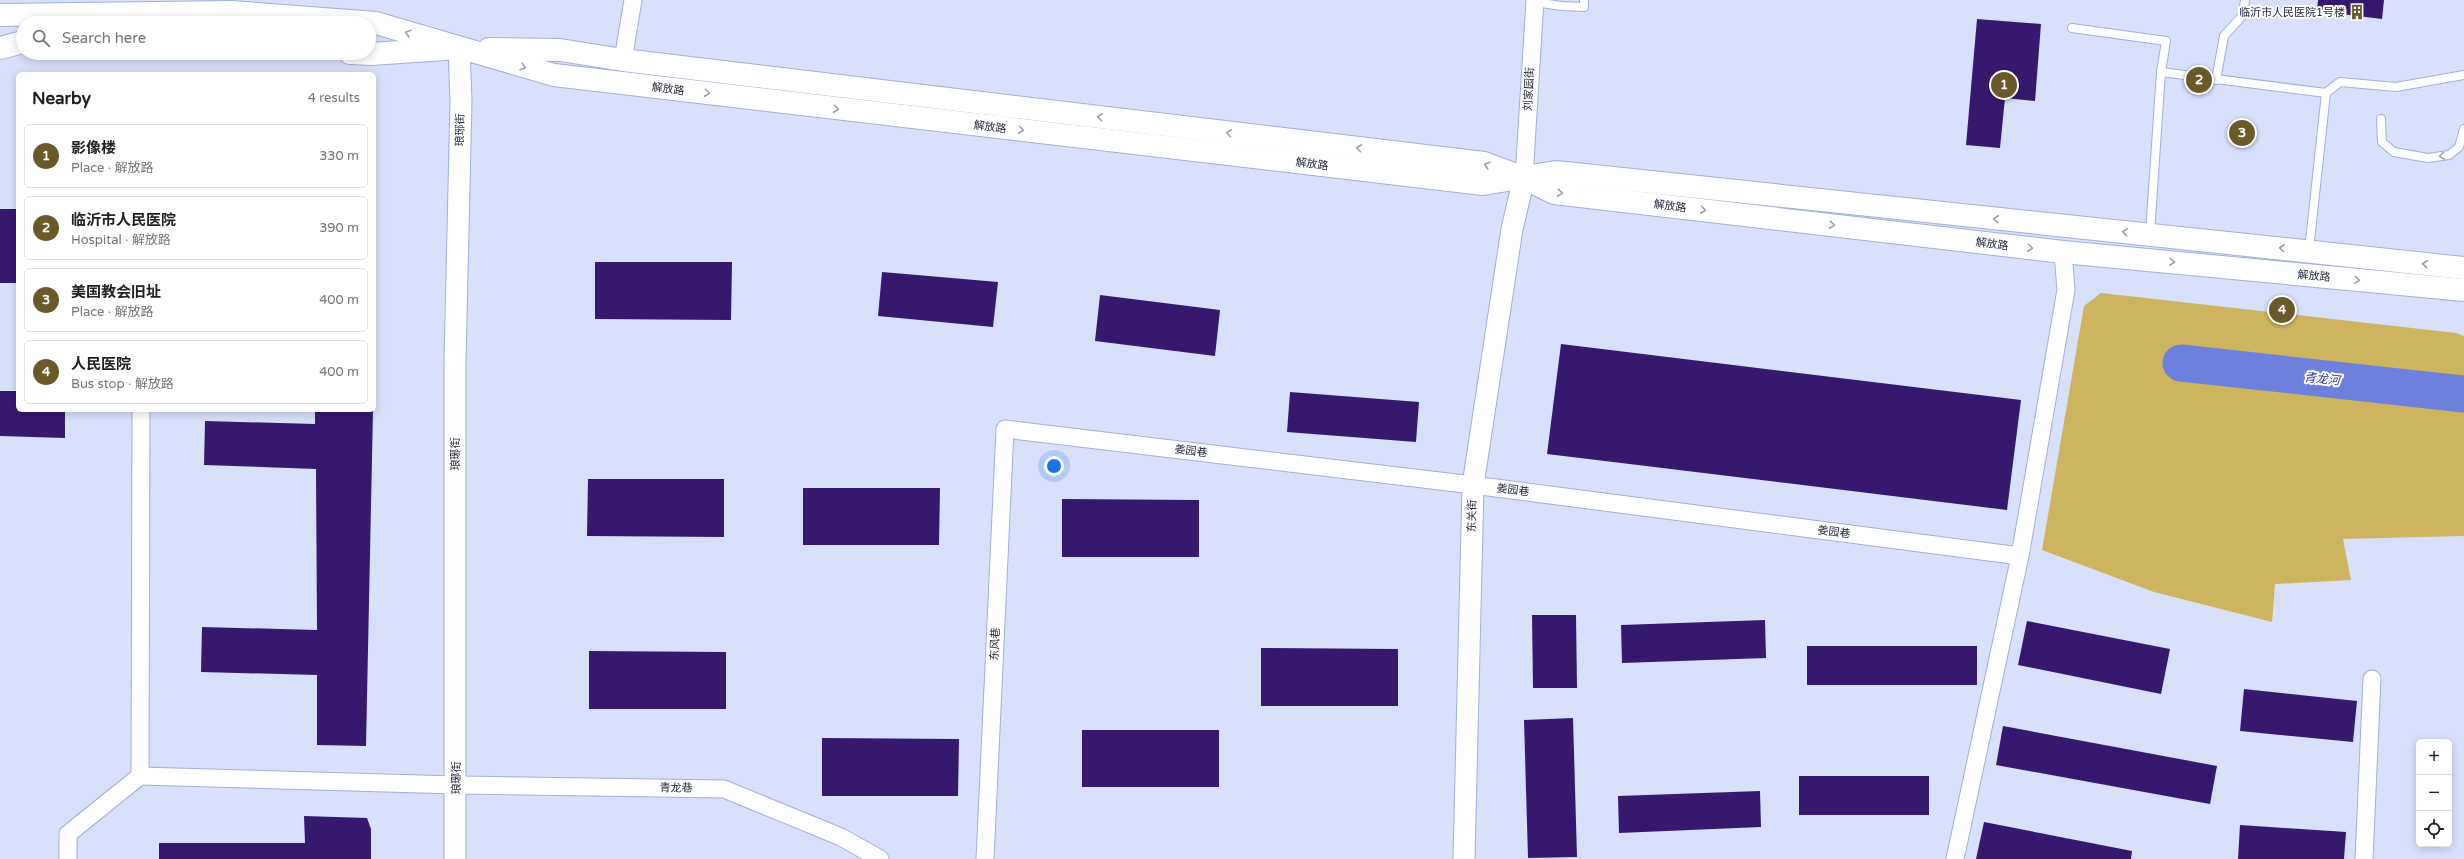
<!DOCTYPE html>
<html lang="en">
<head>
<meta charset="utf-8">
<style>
  body { margin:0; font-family:"Varela Round","Noto Sans SC",sans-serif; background:#f2f2f2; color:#202124 }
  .controls { position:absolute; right:12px; bottom:12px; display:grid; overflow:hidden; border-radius:6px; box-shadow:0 2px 10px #0003 }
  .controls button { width:36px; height:36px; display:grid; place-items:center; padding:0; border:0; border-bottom:1px solid #e0e0e0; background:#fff; color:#202124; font:20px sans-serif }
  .you { position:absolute; left:1054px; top:466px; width:14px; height:14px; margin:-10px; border:3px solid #fff; border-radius:50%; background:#1a73e8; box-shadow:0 0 0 6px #1a73e833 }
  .badge { display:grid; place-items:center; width:26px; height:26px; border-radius:50%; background:#6a5a28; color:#fff; font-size:13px; font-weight:700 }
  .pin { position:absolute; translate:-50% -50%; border:2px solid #fff; box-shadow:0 1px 4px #0006 }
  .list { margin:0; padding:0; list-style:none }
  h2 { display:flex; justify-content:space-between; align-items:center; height:52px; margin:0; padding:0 16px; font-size:17px }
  h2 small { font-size:13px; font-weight:400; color:#757577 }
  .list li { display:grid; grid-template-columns:26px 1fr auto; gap:12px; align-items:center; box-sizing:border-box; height:64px; margin:0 8px 8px; padding:0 8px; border:1px solid #e0e0e0; border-radius:6px }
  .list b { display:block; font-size:15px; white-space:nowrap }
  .list p { margin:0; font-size:13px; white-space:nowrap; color:#757577 }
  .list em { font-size:13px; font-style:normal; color:#757577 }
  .icon { flex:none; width:22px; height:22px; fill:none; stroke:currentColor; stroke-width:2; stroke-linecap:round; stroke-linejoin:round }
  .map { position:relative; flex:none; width:2464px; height:859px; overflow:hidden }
  .search { position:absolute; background:#fff; box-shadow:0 2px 10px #0003; left:16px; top:16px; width:360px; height:44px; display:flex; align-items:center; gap:10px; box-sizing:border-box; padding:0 14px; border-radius:22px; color:#757577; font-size:15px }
  .panel { position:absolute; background:#fff; box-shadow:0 2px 10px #0003; left:16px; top:72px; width:360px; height:340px; border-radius:6px }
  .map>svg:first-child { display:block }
  .green { fill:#cfb45f }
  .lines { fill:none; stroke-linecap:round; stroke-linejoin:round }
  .river { stroke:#6c81dc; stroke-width:37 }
  .building { fill:#36196f }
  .service-casing { stroke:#a1aedb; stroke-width:10 }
  .minor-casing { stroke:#a1aedb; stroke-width:19 }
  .tertiary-casing { stroke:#a1aedb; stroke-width:23 }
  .primary-casing { stroke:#a1aedb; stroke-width:24 }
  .service { stroke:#fff; stroke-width:8 }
  .minor { stroke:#fff; stroke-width:17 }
  .tertiary { stroke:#fff; stroke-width:21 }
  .primary { stroke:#fff; stroke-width:22 }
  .oneway { stroke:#9da0a8 }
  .labels { text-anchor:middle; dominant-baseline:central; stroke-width:4; stroke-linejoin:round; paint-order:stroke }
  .poi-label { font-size:11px; fill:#262b3d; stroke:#fff; text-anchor:end }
  .street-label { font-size:11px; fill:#262b3d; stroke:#fff }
  .water-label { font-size:12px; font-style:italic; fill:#2b339c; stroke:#fff }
</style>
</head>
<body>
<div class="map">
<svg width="2464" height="859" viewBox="0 0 2464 859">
  <rect width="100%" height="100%" fill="#d8e0fc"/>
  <path class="green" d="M 2101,293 L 2456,333 L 2464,336 L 2464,536 L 2343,539 L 2351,580 L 2275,584 L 2272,622 L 2154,592 L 2042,550 L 2084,306 Z"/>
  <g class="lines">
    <path class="river" d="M 2181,363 L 2464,394"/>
  </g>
  <g class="building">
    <path d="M 2318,0 L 2384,0 L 2382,19 L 2317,11 Z"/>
    <path d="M 1977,19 L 2041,24 L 2035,101 L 2005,98 L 2000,148 L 1966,145 Z"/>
    <rect x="0" y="209" width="18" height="74"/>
    <path d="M 595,262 L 732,262 L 731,320 L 595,319 Z"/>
    <path d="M 882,272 L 998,282 L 993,327 L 878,316 Z"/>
    <path d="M 1100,295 L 1220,310 L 1215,356 L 1095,341 Z"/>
    <path d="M 1561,344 L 2021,400 L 2007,510 L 1547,454 Z"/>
    <path d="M 0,391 L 18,391 L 18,410 L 65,410 L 65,438 L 0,436 Z"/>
    <path d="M 1290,392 L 1419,402 L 1416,442 L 1287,432 Z"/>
    <path d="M 315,410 L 373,410 L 366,746 L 317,745 L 317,675 L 201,672 L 202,627 L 317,630 L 316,469 L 204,465 L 205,421 L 315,424 Z"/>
    <path d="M 588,479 L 724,479 L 724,537 L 587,536 Z"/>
    <path d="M 803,488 L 940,488 L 939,545 L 803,545 Z"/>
    <path d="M 1062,499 L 1199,500 L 1199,557 L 1062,557 Z"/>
    <path d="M 1532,615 L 1576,615 L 1577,688 L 1533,688 Z"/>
    <path d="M 1765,620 L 1766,658 L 1622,663 L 1621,625 Z"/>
    <path d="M 2027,621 L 2170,649 L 2161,694 L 2018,665 Z"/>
    <rect x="1807" y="646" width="170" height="39"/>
    <path d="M 1261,648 L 1398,649 L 1398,706 L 1261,706 Z"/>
    <path d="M 589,651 L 726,652 L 726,709 L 589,709 Z"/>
    <path d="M 2244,689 L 2357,701 L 2353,742 L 2240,731 Z"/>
    <path d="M 1573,718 L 1577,857 L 1528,858 L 1524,720 Z"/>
    <path d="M 2003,726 L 2217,766 L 2210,804 L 1996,765 Z"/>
    <rect x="1082" y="730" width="137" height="57"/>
    <path d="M 822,738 L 959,739 L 958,796 L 822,796 Z"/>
    <rect x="1799" y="776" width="130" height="39"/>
    <path d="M 1760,791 L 1761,827 L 1619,833 L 1618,796 Z"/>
    <path d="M 304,816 L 367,818 L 371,829 L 371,859 L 159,859 L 159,843 L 305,843 Z"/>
    <path d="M 1984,822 L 2132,851 L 2131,859 L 1976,859 Z"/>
    <path d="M 2240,825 L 2346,832 L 2344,859 L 2238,859 Z"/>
  </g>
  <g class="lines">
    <defs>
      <g id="service">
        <path d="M 1535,2 L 1562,6 L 1584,7 L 1584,0"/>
        <path d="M 2072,28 L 2166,41 L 2161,72 L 2150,233"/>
        <path d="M 2161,72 L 2326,93"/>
        <path d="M 2216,80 L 2224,36 L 2243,15 L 2245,0"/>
        <path d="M 2381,119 L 2382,142 L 2394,152 L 2428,158 L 2449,155 L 2459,147 L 2464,129"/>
        <path d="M 2309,250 L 2326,93 L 2340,82 L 2396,87 L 2464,75"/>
      </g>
      <g id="minor">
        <path d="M 623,60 L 633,0"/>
        <path d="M 1524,178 L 1535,0"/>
        <path d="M 140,776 L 456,785 L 724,789 L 841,837 L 880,859"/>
        <path d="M 68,859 L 68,834 L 140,776 L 141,410"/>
        <path d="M 985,859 L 1005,429 L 1473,485 L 2020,556"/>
        <path d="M 1955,859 L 2020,556 L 2066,290 L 2063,252"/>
        <path d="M 2364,859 L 2372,679"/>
      </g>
      <g id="tertiary">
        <path d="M 455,859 L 455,361 L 461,101 L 459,48"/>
        <path d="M 1464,859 L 1473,485 L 1512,229 L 1524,178"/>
      </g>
      <g id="primary">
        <path d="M 0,15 L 232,12 L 376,23 L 554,75 L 1483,184 L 1556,172 L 2464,268"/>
        <path d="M 0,48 L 23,42"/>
        <path d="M 489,49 L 560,50 L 623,60 L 1484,163 L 1524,178 L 1554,193 L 2063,252 L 2464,290"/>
        <path d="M 350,53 L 371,54 L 445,49"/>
      </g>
    </defs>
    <use href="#service" class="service-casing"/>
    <use href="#minor" class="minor-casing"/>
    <use href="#tertiary" class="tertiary-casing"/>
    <use href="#primary" class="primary-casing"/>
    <use href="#service" class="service"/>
    <use href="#minor" class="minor"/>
    <use href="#tertiary" class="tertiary"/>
    <use href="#primary" class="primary"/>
  </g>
  <defs><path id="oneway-chevron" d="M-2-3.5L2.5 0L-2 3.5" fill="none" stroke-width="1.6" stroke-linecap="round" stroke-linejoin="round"/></defs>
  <g class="oneway">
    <use href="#oneway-chevron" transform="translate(408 33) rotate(-163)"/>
    <use href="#oneway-chevron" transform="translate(523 67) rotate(16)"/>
    <use href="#oneway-chevron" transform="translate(707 93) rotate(7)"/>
    <use href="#oneway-chevron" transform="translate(836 109) rotate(7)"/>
    <use href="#oneway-chevron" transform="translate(1100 117) rotate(-173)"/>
    <use href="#oneway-chevron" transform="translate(1021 130) rotate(7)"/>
    <use href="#oneway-chevron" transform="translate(1229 133) rotate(-173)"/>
    <use href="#oneway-chevron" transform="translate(1359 148) rotate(-173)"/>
    <use href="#oneway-chevron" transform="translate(2442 156) rotate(172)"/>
    <use href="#oneway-chevron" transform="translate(1487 165) rotate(-163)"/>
    <use href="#oneway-chevron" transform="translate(1560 193) rotate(8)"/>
    <use href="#oneway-chevron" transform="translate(1703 210) rotate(7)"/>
    <use href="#oneway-chevron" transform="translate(1996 219) rotate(-174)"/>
    <use href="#oneway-chevron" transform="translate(1832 225) rotate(7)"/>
    <use href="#oneway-chevron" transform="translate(2125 232) rotate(-174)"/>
    <use href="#oneway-chevron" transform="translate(2030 248) rotate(7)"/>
    <use href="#oneway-chevron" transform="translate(2282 248) rotate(-174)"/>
    <use href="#oneway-chevron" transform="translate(2172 262) rotate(5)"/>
    <use href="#oneway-chevron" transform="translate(2425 264) rotate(-174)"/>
    <use href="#oneway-chevron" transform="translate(2357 280) rotate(5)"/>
  </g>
  <defs>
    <symbol id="building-bare" viewBox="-9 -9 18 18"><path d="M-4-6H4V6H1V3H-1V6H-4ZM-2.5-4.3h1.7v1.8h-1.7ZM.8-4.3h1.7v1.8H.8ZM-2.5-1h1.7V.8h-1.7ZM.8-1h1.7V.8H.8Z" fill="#6a5a28" stroke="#fff" stroke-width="2.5" paint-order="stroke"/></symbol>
  </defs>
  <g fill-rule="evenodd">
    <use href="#building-bare" x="2346" y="1" width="22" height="22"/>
  </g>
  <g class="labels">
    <g class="poi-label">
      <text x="2345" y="12">临沂市人民医院1号楼</text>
    </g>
    <g class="street-label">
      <text transform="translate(668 89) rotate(7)">解放路</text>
      <text transform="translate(1529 89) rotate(-87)">刘家园街</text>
      <text transform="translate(990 127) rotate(7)">解放路</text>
      <text transform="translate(460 130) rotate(-89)">琅琊街</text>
      <text transform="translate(1312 164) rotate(7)">解放路</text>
      <text transform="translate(1670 206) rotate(7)">解放路</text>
      <text transform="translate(1992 244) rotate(7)">解放路</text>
      <text transform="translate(2314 276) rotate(5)">解放路</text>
      <text transform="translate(1191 451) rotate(7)">姜园巷</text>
      <text transform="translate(455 454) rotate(-90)">琅琊街</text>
      <text transform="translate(1513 490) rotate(7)">姜园巷</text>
      <text transform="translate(1472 516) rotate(-89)">东关街</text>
      <text transform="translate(1834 532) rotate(7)">姜园巷</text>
      <text transform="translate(995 644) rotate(-87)">东风巷</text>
      <text transform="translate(456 778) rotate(-90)">琅琊街</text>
      <text transform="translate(676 788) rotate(1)">青龙巷</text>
    </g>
    <g class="water-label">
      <text transform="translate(2322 379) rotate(6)">青龙河</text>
    </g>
  </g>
</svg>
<div class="controls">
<button>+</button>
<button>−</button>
<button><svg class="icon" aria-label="locate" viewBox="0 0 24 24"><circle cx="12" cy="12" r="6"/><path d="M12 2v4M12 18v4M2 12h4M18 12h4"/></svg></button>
</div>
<div class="you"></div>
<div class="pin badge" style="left:2004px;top:85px">1</div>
<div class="pin badge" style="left:2199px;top:80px">2</div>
<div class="pin badge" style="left:2242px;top:133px">3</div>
<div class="pin badge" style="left:2282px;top:310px">4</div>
<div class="search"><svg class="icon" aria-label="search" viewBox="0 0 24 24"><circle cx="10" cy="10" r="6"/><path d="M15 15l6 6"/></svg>Search here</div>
<section class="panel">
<h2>Nearby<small>4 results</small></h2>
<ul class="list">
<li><span class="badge">1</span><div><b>影像楼</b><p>Place · 解放路</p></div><em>330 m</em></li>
<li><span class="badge">2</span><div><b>临沂市人民医院</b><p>Hospital · 解放路</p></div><em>390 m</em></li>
<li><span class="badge">3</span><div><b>美国教会旧址</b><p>Place · 解放路</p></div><em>400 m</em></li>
<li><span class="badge">4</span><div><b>人民医院</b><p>Bus stop · 解放路</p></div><em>400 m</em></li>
</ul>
</section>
</div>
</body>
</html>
